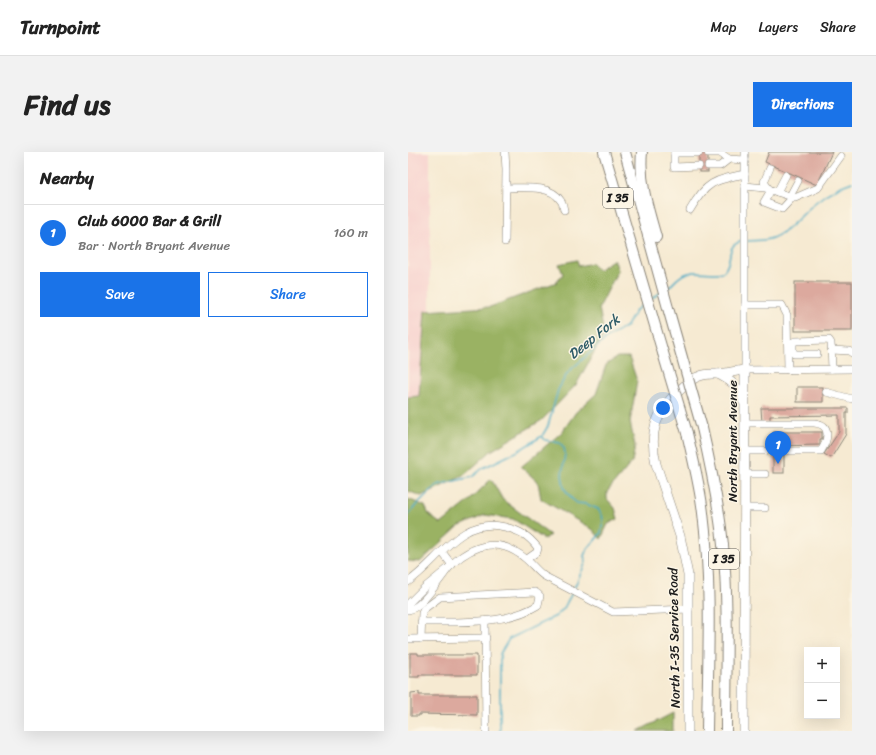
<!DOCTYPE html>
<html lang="en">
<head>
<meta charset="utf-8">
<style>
  body { margin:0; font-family:Sriracha,sans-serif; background:#f2f2f2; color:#222 }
  .controls { position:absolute; right:12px; bottom:12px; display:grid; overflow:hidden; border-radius:0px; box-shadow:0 4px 16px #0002 }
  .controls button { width:36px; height:36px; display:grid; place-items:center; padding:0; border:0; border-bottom:1px solid #e0e0e0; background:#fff; color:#222; font:20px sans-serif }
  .you { position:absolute; left:255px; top:256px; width:14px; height:14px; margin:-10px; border:3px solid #fff; border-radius:50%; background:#1a73e8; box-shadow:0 0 0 6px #1a73e833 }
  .badge { display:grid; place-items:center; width:26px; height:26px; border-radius:50%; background:#1a73e8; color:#fff; font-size:13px; font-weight:700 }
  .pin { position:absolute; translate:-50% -33px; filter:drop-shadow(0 1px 2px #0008) }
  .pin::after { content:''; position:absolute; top:21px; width:14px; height:12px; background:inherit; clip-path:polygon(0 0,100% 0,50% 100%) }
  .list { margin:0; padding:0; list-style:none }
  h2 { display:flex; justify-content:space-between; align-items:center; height:52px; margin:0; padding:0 16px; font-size:17px }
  h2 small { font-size:13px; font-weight:400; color:#767676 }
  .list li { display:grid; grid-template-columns:26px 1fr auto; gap:12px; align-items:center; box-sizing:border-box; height:56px; padding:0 16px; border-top:1px solid #e0e0e0 }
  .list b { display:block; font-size:15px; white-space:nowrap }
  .list p { margin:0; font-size:13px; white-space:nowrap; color:#767676 }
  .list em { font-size:13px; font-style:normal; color:#767676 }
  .actions { display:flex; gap:8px; padding:12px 16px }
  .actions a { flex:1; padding:9px 0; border:1px solid #1a73e8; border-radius:0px; text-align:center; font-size:14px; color:#1a73e8 }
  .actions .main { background:#1a73e8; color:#fff }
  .map { position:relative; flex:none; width:444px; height:579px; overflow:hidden; border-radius:0px }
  header { display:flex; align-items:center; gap:24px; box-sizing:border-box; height:56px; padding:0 20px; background:#fff; border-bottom:1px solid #e0e0e0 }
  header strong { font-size:19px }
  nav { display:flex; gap:22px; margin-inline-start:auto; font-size:14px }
  .intro { display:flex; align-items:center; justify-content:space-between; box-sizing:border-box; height:96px; padding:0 24px }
  h1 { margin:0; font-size:28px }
  .button { padding:10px 18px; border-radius:0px; background:#1a73e8; color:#fff; font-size:14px; font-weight:700 }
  main { display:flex; gap:24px; padding:0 24px }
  aside { flex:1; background:#fff; border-radius:0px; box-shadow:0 4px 16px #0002 }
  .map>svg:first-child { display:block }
  .built { fill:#f7d0cd }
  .forest { fill:#9ab264; stroke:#5b6740 }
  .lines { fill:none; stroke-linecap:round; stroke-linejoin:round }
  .stream { stroke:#46abc6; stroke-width:1.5 }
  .building { fill:#dca99e }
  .minor-casing { stroke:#898377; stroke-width:8 }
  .major-casing { stroke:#898377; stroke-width:10 }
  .highway-casing { stroke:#898377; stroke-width:12 }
  .minor { stroke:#fff; stroke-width:7 }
  .major { stroke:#fff; stroke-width:9 }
  .highway { stroke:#fff; stroke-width:10 }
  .highway-bridge-casing { stroke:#898377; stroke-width:12; stroke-linecap:butt }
  .highway-bridge { stroke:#fff; stroke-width:10 }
  .labels { text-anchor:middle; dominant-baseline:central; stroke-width:3; stroke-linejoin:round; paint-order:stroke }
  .shield { fill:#fcf5e5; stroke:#5f5d58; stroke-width:1 }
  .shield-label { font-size:12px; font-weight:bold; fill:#1c1c1c }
  .street-label { font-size:13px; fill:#1c1c1c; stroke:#fcf5e5 }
  .water-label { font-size:14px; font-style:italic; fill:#2f5c68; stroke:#fcf5e5 }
</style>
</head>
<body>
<header>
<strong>Turnpoint</strong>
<nav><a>Map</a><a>Layers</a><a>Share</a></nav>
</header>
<div class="intro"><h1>Find us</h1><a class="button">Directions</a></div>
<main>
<aside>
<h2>Nearby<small></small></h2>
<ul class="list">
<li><span class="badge">1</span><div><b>Club 6000 Bar &amp; Grill</b><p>Bar · North Bryant Avenue</p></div><em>160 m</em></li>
</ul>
<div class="actions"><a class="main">Save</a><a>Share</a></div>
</aside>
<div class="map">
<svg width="444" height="579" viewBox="0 0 444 579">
  <rect width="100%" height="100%" fill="#fcf5e5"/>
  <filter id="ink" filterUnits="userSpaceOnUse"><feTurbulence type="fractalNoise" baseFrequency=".025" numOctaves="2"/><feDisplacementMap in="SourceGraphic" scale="8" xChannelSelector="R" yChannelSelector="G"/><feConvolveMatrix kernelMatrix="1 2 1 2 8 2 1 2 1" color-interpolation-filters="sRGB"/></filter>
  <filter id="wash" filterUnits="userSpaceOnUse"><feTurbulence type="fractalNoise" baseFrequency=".012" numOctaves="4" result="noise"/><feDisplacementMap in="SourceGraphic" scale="16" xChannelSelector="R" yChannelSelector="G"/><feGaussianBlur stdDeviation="0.9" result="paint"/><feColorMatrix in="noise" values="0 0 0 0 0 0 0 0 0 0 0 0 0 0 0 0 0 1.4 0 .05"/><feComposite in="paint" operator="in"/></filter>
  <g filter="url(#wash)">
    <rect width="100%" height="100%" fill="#f6ead2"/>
    <path class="built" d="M 0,0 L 22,0 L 22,311 L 0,309 Z"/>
    <g class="forest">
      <path d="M 206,107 L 210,118 L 191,156 L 196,182 L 168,233 L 134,268 L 83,299 L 55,324 L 13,344 L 0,339 L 0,245 L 11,244 L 17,159 L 82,155 L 149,130 L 155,122 L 151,112 L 169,108 L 171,114 L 184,111 L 190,118 Z"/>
      <path d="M 209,205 L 221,205 L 229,229 L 222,270 L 227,294 L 224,310 L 199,340 L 199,347 L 207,356 L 210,367 L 200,372 L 193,387 L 184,377 L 133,347 L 130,330 L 113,315 L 154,280 L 168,260 L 188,242 L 198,213 Z"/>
      <path d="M 83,327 L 95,348 L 142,383 L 136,387 L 105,367 L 77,363 L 50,375 L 12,410 L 0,409 L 0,347 L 17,354 L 21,363 L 33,372 L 59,351 Z"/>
      <path d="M 265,561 L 265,579 L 230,579 Z"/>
    </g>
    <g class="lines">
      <g class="stream">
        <path d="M 339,89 C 346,88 354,89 361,87 C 377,84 396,60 409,49 C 419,41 432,34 444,30"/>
        <path d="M 258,137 C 265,133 268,126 275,123 C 288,116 302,124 315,120 C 327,109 315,93 335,89"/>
        <path d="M 243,147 L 252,141"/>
        <path d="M 134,284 L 137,288 L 152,291 L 156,296 L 157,301 L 154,323 L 156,336 L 164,347 L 169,351 L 178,352 L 190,357 L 194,363 L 195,368 L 193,381 L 178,399 L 176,404 L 178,410 L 166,436"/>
        <path d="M 0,363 L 9,352 L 29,333 L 64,325 L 75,316 L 110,299 L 134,284 L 140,274 L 150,238 L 160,220 L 199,186 L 208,180 L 219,174 L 228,158 L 237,151"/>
        <path d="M 92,579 L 92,502 L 101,487 L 148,464 L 156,456 L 164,441"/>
      </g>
    </g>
    <g id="blocks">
      <g class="building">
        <rect x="291" y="0" width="9" height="20"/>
        <path d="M 361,0 L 424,0 L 409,33 L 357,10 Z"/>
        <rect x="387" y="130" width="57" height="49"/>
        <rect x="389" y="235" width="26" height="15"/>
        <path d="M 353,256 L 440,256 L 440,261 L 438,261 L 438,282 L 423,306 L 416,302 L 431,280 L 431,263 L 362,264 L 362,271 L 354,271 Z"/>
        <path d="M 365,280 L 414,280 L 414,287 L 412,287 L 412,293 L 365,294 Z"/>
        <rect x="365" y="303" width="11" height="18"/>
        <path d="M 2,501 L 10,501 L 10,503 L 69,503 L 69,523 L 11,523 L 11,525 L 2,525 Z"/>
        <path d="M 11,540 L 11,543 L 69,543 L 69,563 L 11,562 L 11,564 L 3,564 L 3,541 Z"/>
      </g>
    </g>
  </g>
  <g filter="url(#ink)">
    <use href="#blocks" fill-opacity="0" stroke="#898377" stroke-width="1"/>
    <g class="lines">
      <defs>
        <g id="minor">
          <path d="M 97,0 L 98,18 L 97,90"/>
          <path d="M 266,0 L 266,15 L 291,14"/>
          <path d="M 337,0 L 337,218 L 444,217"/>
          <path d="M 266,1 L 291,1"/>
          <path d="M 300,1 L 312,1 L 321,7 L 337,8"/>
          <path d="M 300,14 L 312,14 L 321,7"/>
          <path d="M 337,34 L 357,36 L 387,46 L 410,36 L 433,4"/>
          <path d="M 98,36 C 114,36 143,32 153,49 C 155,51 155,55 156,58"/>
          <path d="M 361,37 L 356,30 L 362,16"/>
          <path d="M 363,38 L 356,50 L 374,57 L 385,45"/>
          <path d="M 369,40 L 378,23"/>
          <path d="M 382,44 L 390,29"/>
          <path d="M 282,58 C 298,30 306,28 337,22"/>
          <path d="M 337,153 L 374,153 L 379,163 L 380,218"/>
          <path d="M 424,198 L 441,199 L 444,201"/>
          <path d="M 409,202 L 386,202 L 385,200 L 385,190 L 387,189 L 421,188 L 423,191 L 424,217"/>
          <path d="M 418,240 L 444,247"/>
          <path d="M 337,271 L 406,271 C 424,272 420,288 413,299 L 374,299"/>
          <path d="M 337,299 L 357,299"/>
          <path d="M 337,322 L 357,322"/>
          <path d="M 337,356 L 357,356"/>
          <path d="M 0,430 C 31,409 52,364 97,375 C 112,379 120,383 130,396 L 129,400 L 119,407"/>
          <path d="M 0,452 L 16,436 L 44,413 L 34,400"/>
          <path d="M 0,458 C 11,456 20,443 27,434 C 33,427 38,419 44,412 C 68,391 92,385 118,407 C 124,412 129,419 136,424 L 205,460 L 281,457"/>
          <path d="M 77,469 L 78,579"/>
          <path d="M 0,487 L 78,486"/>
          <path d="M 13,487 L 14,461 L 16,457 L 32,445 L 127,440 L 130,442 L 132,444 L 130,453 C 98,473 50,470 13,470"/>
        </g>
        <g id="major">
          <path d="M 310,222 C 322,228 332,235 335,249"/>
          <path d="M 280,579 L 280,423 L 272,384 L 248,312 C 241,280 247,260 272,238 C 278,232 284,226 292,224 C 298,221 304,222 310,222 C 319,221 328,219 337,218 L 336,579"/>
        </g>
        <g id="highway">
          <path d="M 196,0 L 255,201"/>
          <path d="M 217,0 L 260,156"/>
          <path d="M 234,0 C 231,29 240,57 248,85"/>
          <path d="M 294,276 C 303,315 311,354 315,393 C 321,455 318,517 318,579"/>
          <path d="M 279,281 C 285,307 292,334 295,361 C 304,433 300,507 299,579"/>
        </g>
      </defs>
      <use href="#minor" class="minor-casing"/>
      <use href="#major" class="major-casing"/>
      <use href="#highway" class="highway-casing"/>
      <use href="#minor" class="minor"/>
      <use href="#major" class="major"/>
      <use href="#highway" class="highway"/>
      <defs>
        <g id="highway-bridge">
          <path d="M 260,156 L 294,276"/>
          <path d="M 255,201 L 279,281"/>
        </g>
      </defs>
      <use href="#highway-bridge" class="highway-bridge-casing"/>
      <use href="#highway-bridge" class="highway-bridge"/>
    </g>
  </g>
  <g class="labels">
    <g class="shield">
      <rect x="195" y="36" width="30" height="20" rx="3"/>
      <rect x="301" y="397" width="30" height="20" rx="3"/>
    </g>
    <g class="shield-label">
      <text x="210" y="46">I 35</text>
      <text x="316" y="407">I 35</text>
    </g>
    <g class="street-label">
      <text transform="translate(324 289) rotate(-90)">North Bryant Avenue</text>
      <text transform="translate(266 486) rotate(-91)">North I-35 Service Road</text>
    </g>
    <g class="water-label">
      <text transform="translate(186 185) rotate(-39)">Deep Fork</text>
    </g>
  </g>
</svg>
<div class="controls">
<button>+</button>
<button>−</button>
</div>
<div class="you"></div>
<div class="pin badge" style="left:370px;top:312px">1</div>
</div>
</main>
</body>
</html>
